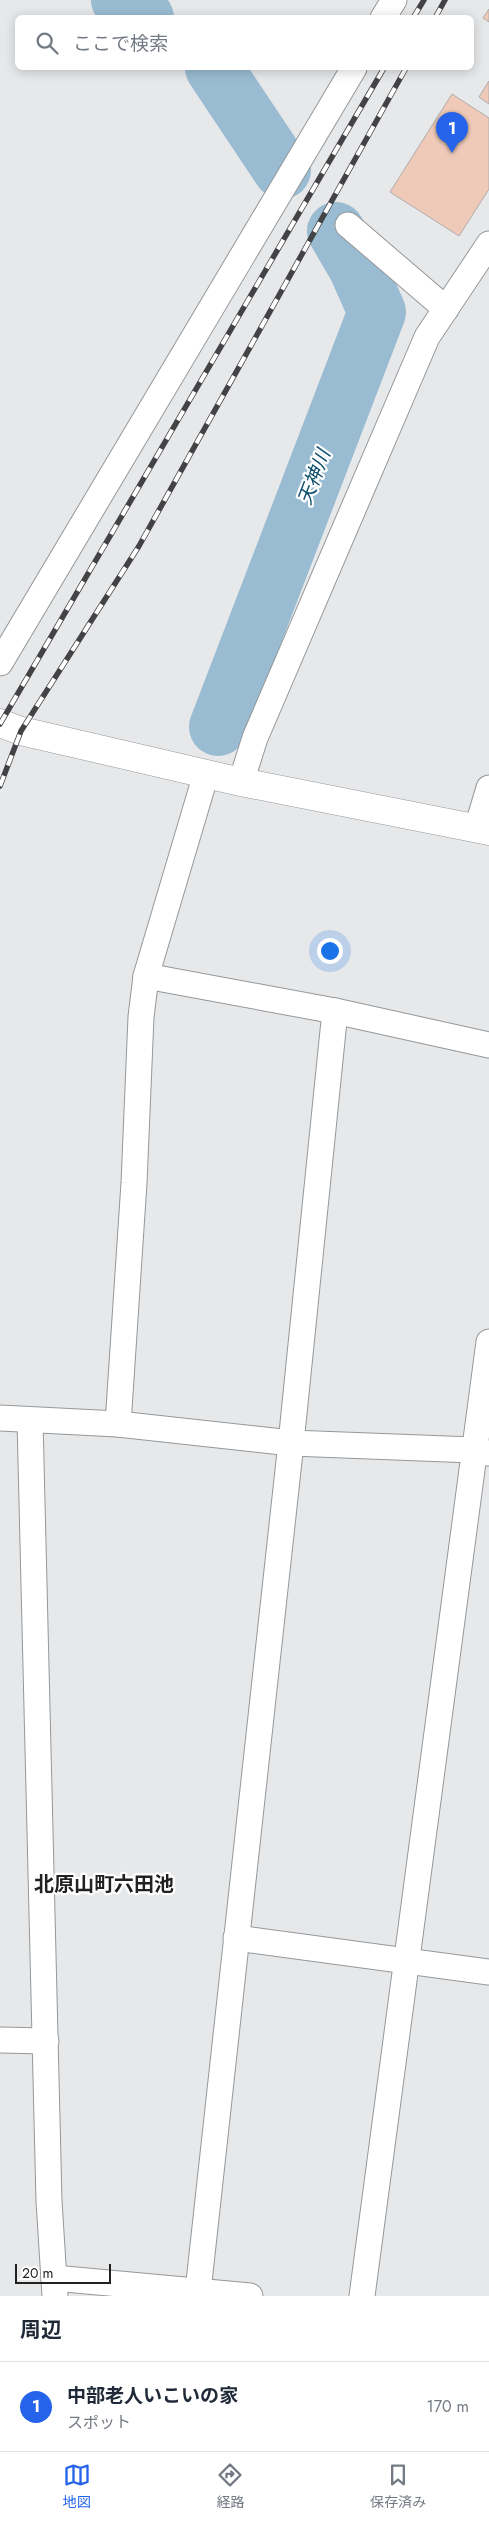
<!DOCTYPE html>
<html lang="ja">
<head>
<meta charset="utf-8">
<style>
  body { margin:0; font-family:Jost,"Noto Sans JP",sans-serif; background:#f6f6f7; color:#1f2937 }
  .scale { position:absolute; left:15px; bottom:12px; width:96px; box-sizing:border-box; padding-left:5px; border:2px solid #212122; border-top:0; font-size:14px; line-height:18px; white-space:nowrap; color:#212122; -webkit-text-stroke:4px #fff; paint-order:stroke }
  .you { position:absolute; left:329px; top:950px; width:18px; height:18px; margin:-12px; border:4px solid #fff; border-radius:50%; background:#1a73e8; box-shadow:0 0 0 8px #1a73e833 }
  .badge { display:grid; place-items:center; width:32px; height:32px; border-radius:50%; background:#2563eb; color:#fff; font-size:16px; font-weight:700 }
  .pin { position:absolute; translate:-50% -41px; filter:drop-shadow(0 1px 2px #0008) }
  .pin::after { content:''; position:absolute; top:26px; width:18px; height:15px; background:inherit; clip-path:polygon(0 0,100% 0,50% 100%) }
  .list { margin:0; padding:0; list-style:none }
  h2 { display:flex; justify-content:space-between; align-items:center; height:65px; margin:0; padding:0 20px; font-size:21px }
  h2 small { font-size:16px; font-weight:400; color:#747a83 }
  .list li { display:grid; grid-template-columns:32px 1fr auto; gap:15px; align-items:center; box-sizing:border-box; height:90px; padding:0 20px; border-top:1px solid #e0e1e3 }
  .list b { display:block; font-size:19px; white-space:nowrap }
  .list p { margin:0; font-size:16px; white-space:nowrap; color:#747a83 }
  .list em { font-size:16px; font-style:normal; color:#747a83 }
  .icon { flex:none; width:28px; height:28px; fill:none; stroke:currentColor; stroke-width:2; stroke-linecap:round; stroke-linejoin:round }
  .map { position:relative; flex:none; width:489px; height:2296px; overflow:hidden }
  .search { position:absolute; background:#fff; box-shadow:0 2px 12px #0003; left:15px; right:15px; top:15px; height:55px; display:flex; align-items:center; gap:12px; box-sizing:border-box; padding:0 18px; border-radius:8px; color:#747a83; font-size:19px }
  .sheet { height:155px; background:#fff }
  nav { display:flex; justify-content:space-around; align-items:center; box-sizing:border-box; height:70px; border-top:1px solid #e0e1e3; background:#fff; font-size:14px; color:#747a83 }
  nav a { display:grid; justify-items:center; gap:2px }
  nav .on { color:#2563eb }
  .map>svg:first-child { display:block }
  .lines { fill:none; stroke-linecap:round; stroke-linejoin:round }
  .river { stroke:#99bcd2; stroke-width:58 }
  .building { fill:#efcab8; stroke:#afacab }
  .minor-casing { stroke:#959799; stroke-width:27 }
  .tertiary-casing { stroke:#959799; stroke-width:29 }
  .minor { stroke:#fff; stroke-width:25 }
  .tertiary { stroke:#fff; stroke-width:28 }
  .rail-casing { stroke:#434345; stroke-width:5.5 }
  .rail { stroke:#fff; stroke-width:4; stroke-dasharray:11; stroke-linecap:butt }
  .labels { text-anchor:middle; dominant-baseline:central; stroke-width:4.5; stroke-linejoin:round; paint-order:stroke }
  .water-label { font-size:19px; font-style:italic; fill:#0d4e6c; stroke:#fff }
  .quarter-label { font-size:20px; font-weight:bold; fill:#212122; stroke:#fff }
</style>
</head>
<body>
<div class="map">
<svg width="489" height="2296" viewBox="0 0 489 2296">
  <rect width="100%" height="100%" fill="#e7e8ea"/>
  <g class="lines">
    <g class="river">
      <path d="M 120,0 L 145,18"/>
      <path d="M 214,68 L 282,170"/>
      <path d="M 218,727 L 377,312 L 357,267 L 336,231"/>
    </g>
  </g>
  <g class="building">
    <path d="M 489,9 L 489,22 L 483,18 Z"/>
    <path d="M 489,81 L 489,104 L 479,97 Z"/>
    <path d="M 452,94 L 489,118 L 489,189 L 459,236 L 390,192 Z"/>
  </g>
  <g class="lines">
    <defs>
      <g id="minor">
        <path d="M 383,18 L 394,0"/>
        <path d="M 348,225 L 446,309"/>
        <path d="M 0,663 L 354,68"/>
        <path d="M 241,782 L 255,738 L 427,337 L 489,244"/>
        <path d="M 477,828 L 489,788"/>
        <path d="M 146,976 L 335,1011 L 489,1045"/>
        <path d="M 0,1418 L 118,1424 L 291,1443 L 473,1450 L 488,1453"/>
        <path d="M 30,1420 L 49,2201 L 55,2296"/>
        <path d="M 118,1424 L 134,1183 L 141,1017 L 146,976 L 206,774"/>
        <path d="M 236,1938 L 489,1972"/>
        <path d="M 0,2040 L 46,2041"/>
        <path d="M 54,2278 L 250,2296"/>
        <path d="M 198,2291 L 291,1443 L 335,1011"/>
        <path d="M 362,2296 L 489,1342"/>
      </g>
      <path id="tertiary" d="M 0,723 L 21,731 L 241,782 L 489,831"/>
    </defs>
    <use href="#minor" class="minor-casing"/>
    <use href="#tertiary" class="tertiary-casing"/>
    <use href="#minor" class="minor"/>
    <use href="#tertiary" class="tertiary"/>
    <defs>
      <g id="rail">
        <path d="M 413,18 L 424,0"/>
        <path d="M 435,18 L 445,0"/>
        <path d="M 0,724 L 384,68"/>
        <path d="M 0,786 L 21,731 L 139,546 L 406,68"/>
      </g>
    </defs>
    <use href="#rail" class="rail-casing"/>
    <use href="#rail" class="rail"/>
  </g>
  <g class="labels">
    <g class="water-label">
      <text transform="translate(314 477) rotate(-69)">天神川</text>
    </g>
    <g class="quarter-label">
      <text x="104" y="1884">北原山町六田池</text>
    </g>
  </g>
</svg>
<div class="scale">20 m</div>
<div class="you"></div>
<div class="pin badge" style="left:452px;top:153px">1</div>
<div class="search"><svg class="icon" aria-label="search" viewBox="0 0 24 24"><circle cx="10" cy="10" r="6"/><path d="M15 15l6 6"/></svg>ここで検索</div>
</div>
<section class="sheet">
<h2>周辺<small></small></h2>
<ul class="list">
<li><span class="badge">1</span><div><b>中部老人いこいの家</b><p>スポット</p></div><em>170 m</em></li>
</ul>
</section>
<nav>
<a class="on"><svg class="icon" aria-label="map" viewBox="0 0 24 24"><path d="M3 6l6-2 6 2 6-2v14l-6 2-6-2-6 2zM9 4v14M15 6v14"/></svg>地図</a>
<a><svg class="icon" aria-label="directions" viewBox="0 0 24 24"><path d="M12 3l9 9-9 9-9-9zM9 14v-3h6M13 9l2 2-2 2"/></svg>経路</a>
<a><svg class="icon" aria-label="saved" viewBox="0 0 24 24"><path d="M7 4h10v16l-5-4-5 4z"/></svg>保存済み</a>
</nav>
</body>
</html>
